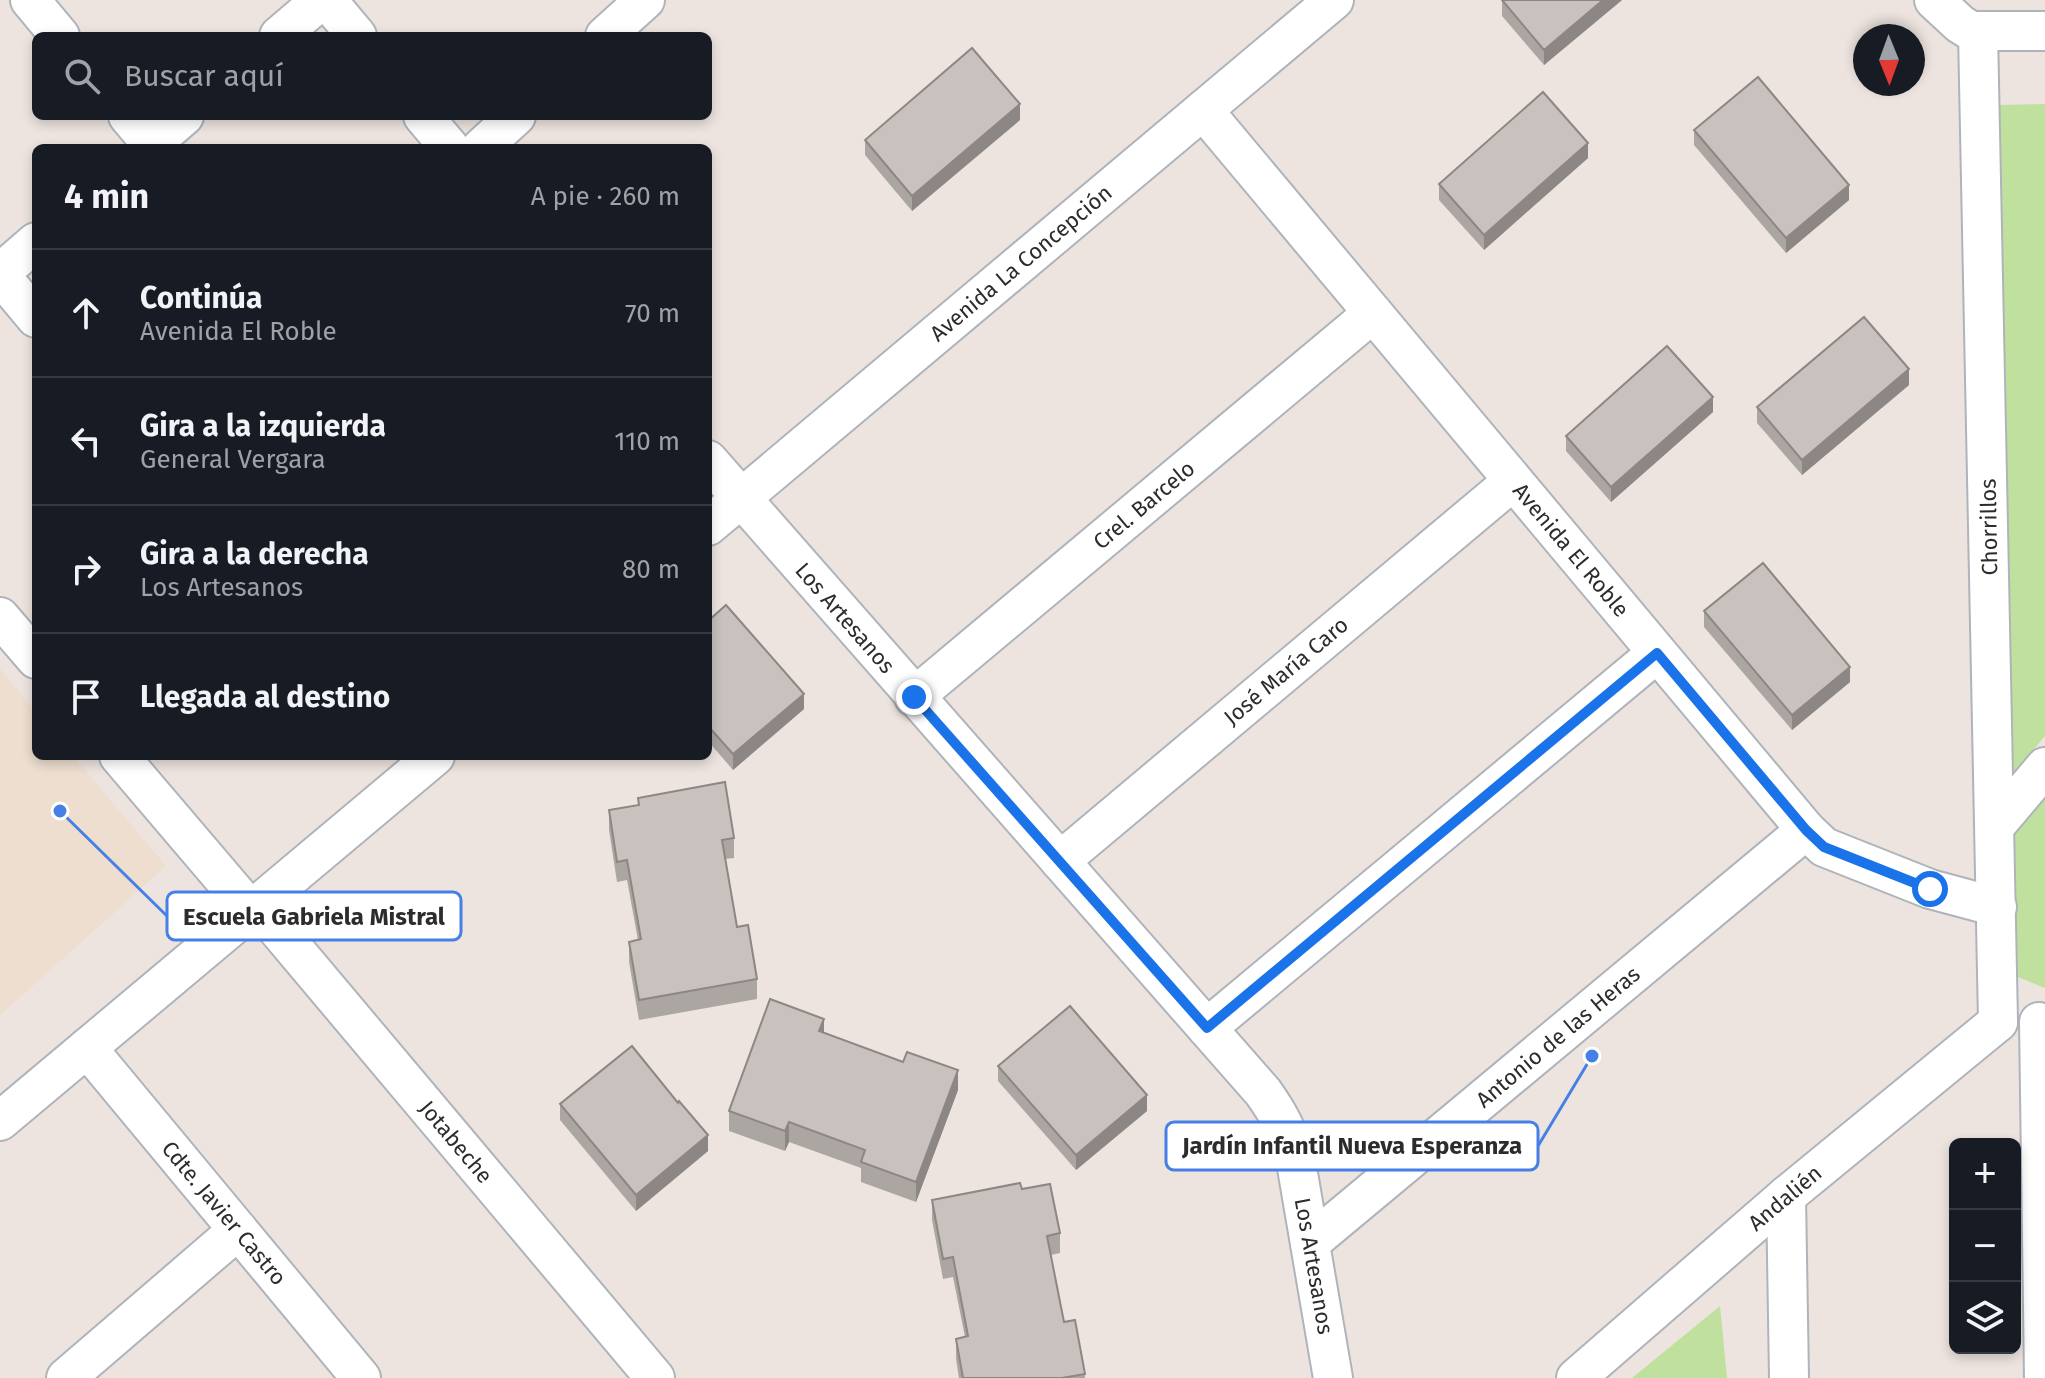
<!DOCTYPE html>
<html lang="es">
<head>
<meta charset="utf-8">
<style>
  body { margin:0; font-family:"Fira Sans",sans-serif; background:#242831; color:#f1f3f6 }
  .controls { position:absolute; right:24px; bottom:24px; display:grid; overflow:hidden; border-radius:12px; box-shadow:0 4px 12px #0003 }
  .controls button { width:72px; height:72px; display:grid; place-items:center; padding:0; border:0; border-bottom:2px solid #363941; background:#171b24; color:#f1f3f6; font:40px sans-serif }
  .compass { position:absolute; left:1853px; top:24px; width:72px; height:72px; border-radius:50%; background:#171b24; box-shadow:0 4px 12px #0003; rotate:179deg }
  .stop { position:absolute; width:24px; height:24px; margin:-18px; border:6px solid #1a73e8; border-radius:50%; background:#fff }
  .stop.end { background:#1a73e8; border-color:#fff; box-shadow:0 2px 8px #0008 }
  .list { margin:0; padding:0; list-style:none }
  h2 { display:flex; justify-content:space-between; align-items:center; height:104px; margin:0; padding:0 32px; font-size:34px }
  h2 small { font-size:26px; font-weight:400; color:#9ea1a6 }
  .list li { display:grid; grid-template-columns:52px 1fr auto; gap:24px; align-items:center; box-sizing:border-box; height:128px; padding:0 32px; border-top:2px solid #363941 }
  .list b { display:block; font-size:30px; white-space:nowrap }
  .list p { margin:0; font-size:26px; white-space:nowrap; color:#9ea1a6 }
  .list em { font-size:26px; font-style:normal; color:#9ea1a6 }
  .icon { flex:none; width:44px; height:44px; fill:none; stroke:currentColor; stroke-width:2; stroke-linecap:round; stroke-linejoin:round }
  .map { position:relative; flex:none; width:2045px; height:1378px; overflow:hidden }
  .search { position:absolute; background:#171b24; box-shadow:0 4px 12px #0003; left:32px; top:32px; width:680px; height:88px; display:flex; align-items:center; gap:20px; box-sizing:border-box; padding:0 28px; border-radius:12px; color:#9ea1a6; font-size:30px }
  .panel { position:absolute; background:#171b24; box-shadow:0 4px 12px #0003; left:32px; top:144px; width:680px; height:616px; border-radius:12px }
  .map>svg:first-child { display:block }
  .education { fill:#eddecf }
  .green { fill:#c0e09e }
  .lines { fill:none; stroke-linecap:round; stroke-linejoin:round }
  .minor-casing { stroke:#afb4bb; stroke-width:42 }
  .minor { stroke:#fff; stroke-width:38 }
  .wall { fill:#aca6a3 }
  .shaded-wall { fill:#8c8785 }
  .building { fill:#c8c1be; stroke:#8c8785; stroke-width:2 }
  .route { stroke:#1a73e8; stroke-width:10 }
  .labels { text-anchor:middle; dominant-baseline:central; stroke-width:6; stroke-linejoin:round; paint-order:stroke }
  .street-label { font-size:22px; fill:#2c2c2c; stroke:#fff }
  .leader { fill:none; stroke:#4680e7; stroke-width:3 }
  .callout-dot { fill:#4680e7; stroke:#fff; stroke-width:3 }
  .callout { fill:#fff; stroke:#4680e7; stroke-width:3 }
  .callout-label { font-size:24px; text-anchor:middle; font-weight:bold; fill:#2c2c2c }
</style>
</head>
<body>
<div class="map">
<svg width="2045" height="1378" viewBox="0 0 2045 1378">
  <rect width="100%" height="100%" fill="#ede4df"/>
  <path class="education" d="M 0,669 L 36,712 L 36,756 L 73,756 L 166,866 L 0,1015 Z"/>
  <g class="green">
    <path d="M 2045,104 L 2045,736 L 2008,780 L 1999,105 Z"/>
    <path d="M 2045,798 L 2045,988 L 2013,975 L 2011,838 Z"/>
    <path d="M 1720,1306 L 1727,1378 L 1632,1378 Z"/>
  </g>
  <g class="lines">
    <defs>
      <g id="minor">
        <path d="M 30,0 L 60,36"/>
        <path d="M 327,0 L 357,36"/>
        <path d="M 1934,0 L 1960,24 L 1971,31 L 2045,31"/>
        <path d="M 1978,32 L 1998,1022"/>
        <path d="M 279,36 L 321,0"/>
        <path d="M 605,36 L 645,0"/>
        <path d="M 1203,110 L 1806,830 L 1824,847 L 1930,889 L 1997,907"/>
        <path d="M 128,116 L 155,148"/>
        <path d="M 423,116 L 450,148"/>
        <path d="M 147,148 L 184,116"/>
        <path d="M 481,148 L 516,116"/>
        <path d="M 0,273 L 36,242"/>
        <path d="M 0,275 L 36,318"/>
        <path d="M 708,460 L 1263,1092 C 1278,1113 1288,1131 1295,1156 L 1333,1378"/>
        <path d="M 708,526 L 1334,0"/>
        <path d="M 0,617 L 36,659"/>
        <path d="M 914,697 L 1373,313"/>
        <path d="M 119,756 L 251,911"/>
        <path d="M 1996,825 L 2045,767"/>
        <path d="M 1060,861 L 1513,481"/>
        <path d="M 257,905 L 655,1378"/>
        <path d="M 2039,1022 L 2044,1378"/>
        <path d="M 1207,1028 L 1657,653"/>
        <path d="M 87,1048 L 361,1378"/>
        <path d="M 0,1121 L 435,756"/>
        <path d="M 1786,1196 L 1789,1378"/>
        <path d="M 1310,1243 L 1806,830"/>
        <path d="M 66,1378 L 238,1230"/>
        <path d="M 1576,1378 L 1786,1196 L 1998,1022"/>
      </g>
    </defs>
    <use href="#minor" class="minor-casing"/>
    <use href="#minor" class="minor"/>
  </g>
  <g class="wall">
    <path d="M 1502,0 L 1622,0 L 1544,65 L 1502,16 Z"/>
    <path d="M 1020,120 L 912,211 L 865,155 L 865,140 Z"/>
    <path d="M 1694,130 L 1849,200 L 1786,253 L 1694,145 Z"/>
    <path d="M 1588,158 L 1484,250 L 1439,200 L 1439,184 Z"/>
    <path d="M 1909,385 L 1802,475 L 1757,423 L 1757,407 Z"/>
    <path d="M 1713,412 L 1611,502 L 1566,451 L 1566,436 Z"/>
    <path d="M 1704,611 L 1850,682 L 1792,730 L 1704,627 Z"/>
    <path d="M 708,621 L 804,709 L 733,770 L 708,741 Z"/>
    <path d="M 638,798 L 734,838 L 734,858 L 725,859 L 737,927 L 757,979 L 757,999 L 639,1020 L 629,962 L 629,942 L 638,940 L 627,880 L 617,882 L 609,830 L 609,810 L 638,805 Z"/>
    <path d="M 824,1032 L 958,1090 L 916,1202 L 861,1182 L 861,1168 L 789,1142 L 785,1151 L 729,1131 L 729,1111 Z"/>
    <path d="M 998,1066 L 1147,1111 L 1076,1170 L 998,1081 Z"/>
    <path d="M 560,1104 L 708,1151 L 636,1211 L 560,1120 Z"/>
    <path d="M 1022,1189 L 1060,1233 L 1060,1253 L 1051,1255 L 1064,1322 L 1085,1374 L 1085,1378 L 959,1378 L 956,1359 L 956,1339 L 965,1337 L 953,1277 L 943,1279 L 932,1220 L 932,1200 Z"/>
  </g>
  <g class="shaded-wall">
    <path d="M 1603,0 L 1622,0 L 1544,65 L 1544,50 Z"/>
    <path d="M 1020,104 L 1020,120 L 912,211 L 912,196 Z"/>
    <path d="M 1588,143 L 1588,158 L 1484,250 L 1484,235 Z"/>
    <path d="M 1849,185 L 1849,200 L 1786,253 L 1786,238 Z"/>
    <path d="M 1909,369 L 1909,385 L 1802,475 L 1802,460 Z"/>
    <path d="M 1713,397 L 1713,412 L 1611,502 L 1611,487 Z"/>
    <path d="M 1850,667 L 1850,682 L 1792,730 L 1792,715 Z"/>
    <path d="M 804,694 L 804,709 L 733,770 L 733,754 Z"/>
    <path d="M 824,1019 L 824,1039 L 819,1031 Z"/>
    <path d="M 958,1070 L 958,1090 L 916,1202 L 916,1182 Z"/>
    <path d="M 1147,1095 L 1147,1111 L 1076,1170 L 1076,1155 Z"/>
    <path d="M 789,1122 L 789,1142 L 785,1151 L 785,1131 Z"/>
    <path d="M 708,1135 L 708,1151 L 636,1211 L 636,1195 Z"/>
  </g>
  <g class="building">
    <path d="M 1502,0 L 1603,0 L 1544,50 Z"/>
    <path d="M 972,48 L 1020,104 L 912,196 L 865,140 Z"/>
    <path d="M 1758,77 L 1849,185 L 1786,238 L 1694,130 Z"/>
    <path d="M 1543,92 L 1588,143 L 1484,235 L 1439,184 Z"/>
    <path d="M 1864,317 L 1909,369 L 1802,460 L 1757,407 Z"/>
    <path d="M 1667,346 L 1713,397 L 1611,487 L 1566,436 Z"/>
    <path d="M 1763,563 L 1850,667 L 1792,715 L 1704,611 Z"/>
    <path d="M 726,605 L 804,694 L 733,754 L 708,726 L 708,621 Z"/>
    <path d="M 725,782 L 734,838 L 722,840 L 737,927 L 748,925 L 757,979 L 639,1000 L 629,942 L 641,939 L 627,860 L 617,862 L 609,810 L 639,805 L 638,798 Z"/>
    <path d="M 770,999 L 824,1019 L 819,1031 L 903,1062 L 907,1052 L 958,1070 L 916,1182 L 861,1162 L 865,1150 L 789,1122 L 785,1131 L 729,1111 Z"/>
    <path d="M 1070,1006 L 1147,1095 L 1076,1155 L 998,1066 Z"/>
    <path d="M 632,1046 L 678,1103 L 679,1101 L 708,1135 L 636,1195 L 560,1104 Z"/>
    <path d="M 1020,1183 L 1022,1189 L 1050,1184 L 1060,1233 L 1047,1236 L 1064,1322 L 1075,1320 L 1085,1374 L 1062,1378 L 963,1378 L 956,1339 L 968,1336 L 953,1257 L 943,1259 L 932,1200 Z"/>
  </g>
  <g class="lines">
    <path class="route" d="M 914,697 L 1207,1028 L 1657,653 L 1806,830 L 1824,847 L 1930,889"/>
  </g>
  <g class="labels">
    <g class="street-label">
      <text transform="translate(1021 263) rotate(-40)">Avenida La Concepción</text>
      <text transform="translate(1144 505) rotate(-40)">Crel. Barcelo</text>
      <text transform="translate(1989 527) rotate(-91)">Chorrillos</text>
      <text transform="translate(1571 550) rotate(50)">Avenida El Roble</text>
      <text transform="translate(845 618) rotate(49)">Los Artesanos</text>
      <text transform="translate(1286 671) rotate(-40)">José María Caro</text>
      <text transform="translate(1558 1037) rotate(-40)">Antonio de las Heras</text>
      <text transform="translate(456 1142) rotate(50)">Jotabeche</text>
      <text transform="translate(1785 1198) rotate(-40)">Andalién</text>
      <text transform="translate(224 1213) rotate(50)">Cdte. Javier Castro</text>
      <text transform="translate(1314 1266) rotate(80)">Los Artesanos</text>
    </g>
  </g>
  <path class="leader" d="M60 811L167 916M1592 1056L1538 1146"/>
  <g class="callout-dot">
    <circle cx="60" cy="811" r="8"/>
    <circle cx="1592" cy="1056" r="8"/>
  </g>
  <g class="callout">
    <rect x="167" y="892" width="294" height="48" rx="8"/>
    <rect x="1166" y="1122" width="372" height="48" rx="8"/>
  </g>
  <g class="callout-label">
    <text x="314" y="925">Escuela Gabriela Mistral</text>
    <text x="1352" y="1154">Jardín Infantil Nueva Esperanza</text>
  </g>
</svg>
<div class="controls">
<button>+</button>
<button>−</button>
<button><svg class="icon" aria-label="layers" viewBox="0 0 24 24"><path d="M12 4l9 5-9 5-9-5zM3 14l9 5 9-5"/></svg></button>
</div>
<svg class="compass" viewBox="-18 -18 36 36"><path d="M0-13l5 13h-10z" fill="#e53935"/><path d="M0 13l5-13h-10z" fill="#9ea1a6"/></svg>
<div class="stop" style="left:1930px;top:889px"></div>
<div class="stop end" style="left:914px;top:697px"></div>
<div class="search"><svg class="icon" aria-label="search" viewBox="0 0 24 24"><circle cx="10" cy="10" r="6"/><path d="M15 15l6 6"/></svg>Buscar aquí</div>
<section class="panel">
<h2>4 min<small>A pie · 260 m</small></h2>
<ul class="list">
<li><svg class="icon" aria-label="ahead" viewBox="0 0 24 24"><path d="M12 20V5M6 11l6-6 6 6"/></svg><div><b>Continúa</b><p>Avenida El Roble</p></div><em>70 m</em></li>
<li><svg class="icon" aria-label="left" viewBox="0 0 24 24"><path d="M17 20v-9H6M10 6l-5 5 5 5"/></svg><div><b>Gira a la izquierda</b><p>General Vergara</p></div><em>110 m</em></li>
<li><svg class="icon" aria-label="right" viewBox="0 0 24 24"><path d="M7 20v-9h11M14 6l5 5-5 5"/></svg><div><b>Gira a la derecha</b><p>Los Artesanos</p></div><em>80 m</em></li>
<li><svg class="icon" aria-label="arrive" viewBox="0 0 24 24"><path d="M6 21V4h12l-3 4 3 4H6"/></svg><div><b>Llegada al destino</b></div></li>
</ul>
</section>
</div>
</body>
</html>
